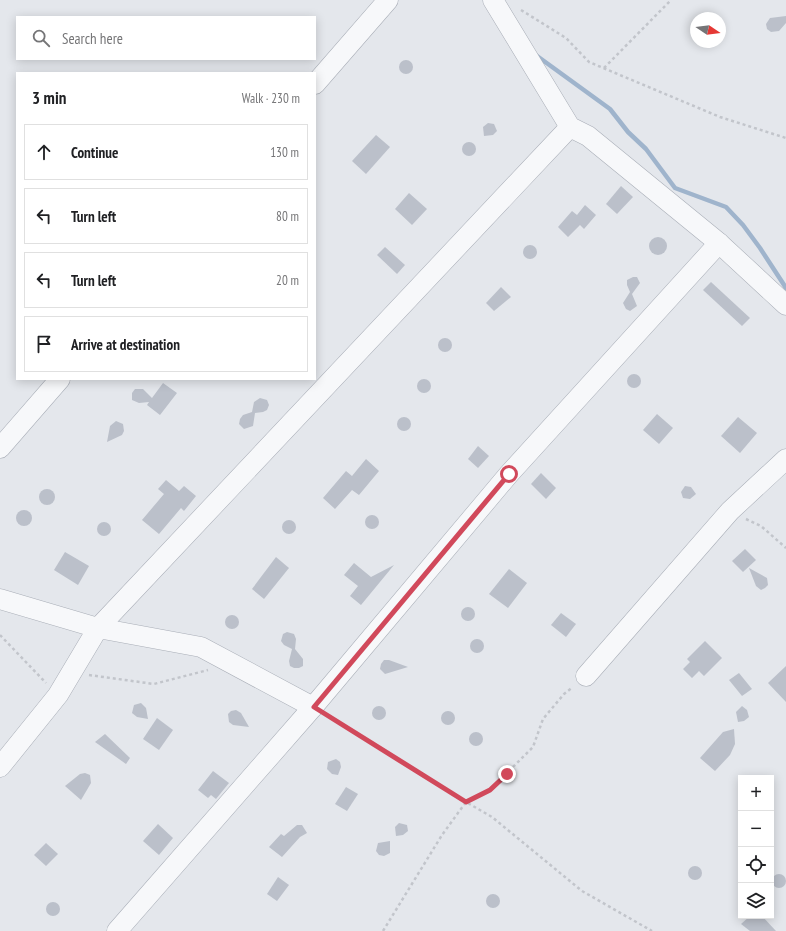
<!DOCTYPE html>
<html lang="en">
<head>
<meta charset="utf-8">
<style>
  body { margin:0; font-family:"PT Sans Narrow",sans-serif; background:#f2f2f2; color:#202124 }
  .controls { position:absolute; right:12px; bottom:12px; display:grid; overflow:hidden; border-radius:0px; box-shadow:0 2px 10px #0003 }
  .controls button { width:36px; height:36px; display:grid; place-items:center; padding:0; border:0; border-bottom:1px solid #e0e0e0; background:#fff; color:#202124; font:20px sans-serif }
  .compass { position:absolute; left:690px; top:12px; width:36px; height:36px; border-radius:50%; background:#fff; box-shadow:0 2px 10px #0003; rotate:103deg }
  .stop { position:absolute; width:12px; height:12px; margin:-9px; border:3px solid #d1495b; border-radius:50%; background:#fff }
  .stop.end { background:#d1495b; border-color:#fff; box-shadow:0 1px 4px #0008 }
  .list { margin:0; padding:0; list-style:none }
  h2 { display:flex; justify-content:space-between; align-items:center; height:52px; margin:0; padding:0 16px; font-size:17px }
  h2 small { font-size:13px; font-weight:400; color:#757577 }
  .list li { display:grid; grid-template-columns:26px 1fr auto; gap:12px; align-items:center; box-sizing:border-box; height:56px; margin:0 8px 8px; padding:0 8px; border:1px solid #e0e0e0; border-radius:0px }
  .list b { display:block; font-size:15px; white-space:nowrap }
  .list em { font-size:13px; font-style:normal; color:#757577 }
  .icon { flex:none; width:22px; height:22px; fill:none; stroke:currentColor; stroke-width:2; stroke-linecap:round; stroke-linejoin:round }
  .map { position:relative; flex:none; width:786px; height:931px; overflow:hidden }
  .search { position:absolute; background:#fff; box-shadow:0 2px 10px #0003; left:16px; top:16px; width:300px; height:44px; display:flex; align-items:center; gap:10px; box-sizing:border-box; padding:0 14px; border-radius:0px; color:#757577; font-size:15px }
  .panel { position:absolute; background:#fff; box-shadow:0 2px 10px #0003; left:16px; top:72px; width:300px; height:308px; border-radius:0px }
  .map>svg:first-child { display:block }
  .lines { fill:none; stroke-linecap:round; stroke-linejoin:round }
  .stream { stroke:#9fb4cc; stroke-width:4.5 }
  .building { fill:#bbc0ca }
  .minor-casing { stroke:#a9aeb7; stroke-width:21 }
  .path { stroke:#c2c5cb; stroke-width:2.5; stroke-dasharray:3 3; stroke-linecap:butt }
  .minor { stroke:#f7f8fa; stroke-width:20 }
  .route { stroke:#d1495b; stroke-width:5 }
</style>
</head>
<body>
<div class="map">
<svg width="786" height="931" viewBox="0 0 786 931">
  <rect width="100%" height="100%" fill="#e4e7ec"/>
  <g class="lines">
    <path class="stream" d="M 537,56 L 610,109 L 628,132 L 646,149 L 675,188 L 726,207 L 743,225 L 760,248 L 786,288"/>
  </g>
  <g class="building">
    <path d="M 786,16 L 786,23 L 779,31 L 771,32 L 767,29 L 766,24 L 770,18 Z"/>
    <circle cx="406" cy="67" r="7"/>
    <path d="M 488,123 L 494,124 L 497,131 L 493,135 L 484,136 L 483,127 Z"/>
    <path d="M 376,135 L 390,147 L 366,174 L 352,161 Z"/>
    <circle cx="469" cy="149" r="7"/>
    <path d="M 621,186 L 633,197 L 617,214 L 606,204 Z"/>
    <path d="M 409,193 L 427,209 L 412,225 L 395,209 Z"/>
    <path d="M 585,205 L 596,215 L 584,229 L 580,225 L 568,237 L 558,227 L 572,211 L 577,215 Z"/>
    <circle cx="658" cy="246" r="9"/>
    <circle cx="530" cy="252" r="7"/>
    <path d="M 385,247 L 405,265 L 397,274 L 377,255 Z"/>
    <path d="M 633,277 L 637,277 L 640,283 L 632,294 L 637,306 L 630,311 L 626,309 L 623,303 L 630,292 L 627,285 L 627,280 Z"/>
    <path d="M 711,282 L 750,318 L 742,326 L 703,290 Z"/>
    <path d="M 501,287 L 511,297 L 494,311 L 486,303 Z"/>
    <circle cx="445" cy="345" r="7"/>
    <circle cx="634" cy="381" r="7"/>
    <circle cx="424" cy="386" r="7"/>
    <path d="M 163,383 L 177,393 L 160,415 L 147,405 L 149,402 L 139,403 L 132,400 L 132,393 L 135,389 L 143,389 L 152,398 Z"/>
    <path d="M 260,398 L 267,400 L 269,405 L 267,410 L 263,412 L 255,413 L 253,426 L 244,429 L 239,424 L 240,419 L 243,415 L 252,412 L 254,402 Z"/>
    <path d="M 657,414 L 673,428 L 659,444 L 643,430 Z"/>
    <circle cx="404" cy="424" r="7"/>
    <path d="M 738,417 L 757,433 L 740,453 L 721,436 Z"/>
    <path d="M 116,421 L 123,424 L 124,431 L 122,435 L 107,442 L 110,426 Z"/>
    <path d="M 478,446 L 489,456 L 478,468 L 468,459 Z"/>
    <path d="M 366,459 L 379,471 L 359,495 L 352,490 L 335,509 L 323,498 L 346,471 L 352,476 Z"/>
    <path d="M 541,473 L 556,488 L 546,499 L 531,484 Z"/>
    <path d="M 166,480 L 179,491 L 184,486 L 196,496 L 184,511 L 181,508 L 159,534 L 142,520 L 164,494 L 158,489 Z"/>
    <path d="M 685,486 L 691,487 L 696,494 L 690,499 L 683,498 L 681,492 Z"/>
    <circle cx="47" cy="497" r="8"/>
    <circle cx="24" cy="518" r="8"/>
    <circle cx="372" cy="522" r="7"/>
    <circle cx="289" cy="527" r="7"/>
    <circle cx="104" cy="529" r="7"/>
    <path d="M 745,549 L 756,560 L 743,572 L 732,561 Z"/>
    <path d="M 65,552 L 89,566 L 78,585 L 54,570 Z"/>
    <path d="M 276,557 L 289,568 L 264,599 L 252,589 Z"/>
    <path d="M 354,563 L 371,577 L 394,565 L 361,605 L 350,596 L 358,586 L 344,575 Z"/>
    <path d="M 749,568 L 767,578 L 768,585 L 765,588 L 761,590 L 756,586 Z"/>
    <path d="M 509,569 L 527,583 L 508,608 L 489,594 Z"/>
    <circle cx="468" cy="614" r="7"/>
    <path d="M 561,613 L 576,624 L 566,637 L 551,625 Z"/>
    <circle cx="232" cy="622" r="7"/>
    <path d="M 287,632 L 294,634 L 296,639 L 295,649 L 303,659 L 303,666 L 299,668 L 294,668 L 290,666 L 289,661 L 292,649 L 284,645 L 281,641 L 283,634 Z"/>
    <circle cx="477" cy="646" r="7"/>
    <path d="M 705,641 L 722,658 L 704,676 L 699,671 L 692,678 L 683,669 L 690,662 L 687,659 Z"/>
    <path d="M 384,660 L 389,660 L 408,667 L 385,674 L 380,669 L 381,664 Z"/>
    <path d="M 786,666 L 786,702 L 768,683 Z"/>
    <path d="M 739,673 L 752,689 L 742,696 L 729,680 Z"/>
    <path d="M 141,703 L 146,708 L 148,719 L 137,717 L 132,713 L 134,705 Z"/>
    <circle cx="379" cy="713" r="7"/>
    <path d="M 742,706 L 747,710 L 749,717 L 744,721 L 738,722 L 736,712 Z"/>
    <path d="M 236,710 L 241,713 L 249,727 L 233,725 L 229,722 L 228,714 L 231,711 Z"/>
    <circle cx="448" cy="718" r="7"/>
    <path d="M 157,718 L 173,730 L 159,750 L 143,739 Z"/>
    <path d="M 734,729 L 735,744 L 730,755 L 715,771 L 700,758 L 723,732 Z"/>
    <circle cx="476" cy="739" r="7"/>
    <path d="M 105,734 L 130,758 L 126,764 L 95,742 Z"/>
    <path d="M 336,759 L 340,762 L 341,767 L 338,775 L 332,774 L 327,769 L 328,762 Z"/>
    <path d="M 213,771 L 229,783 L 216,799 L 211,795 L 208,798 L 198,790 Z"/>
    <path d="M 85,773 L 90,775 L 91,783 L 81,800 L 65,786 L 80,774 Z"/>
    <path d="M 346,787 L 358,794 L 347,811 L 335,804 Z"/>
    <path d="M 399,823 L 407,825 L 408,831 L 403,835 L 396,836 L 395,827 Z"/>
    <path d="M 158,824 L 173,838 L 159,855 L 143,841 Z"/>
    <path d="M 297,825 L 302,825 L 307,833 L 300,837 L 282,857 L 269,847 L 281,834 L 284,836 Z"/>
    <path d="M 390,841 L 390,853 L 384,856 L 379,855 L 376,851 L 378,843 Z"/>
    <path d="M 46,843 L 58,854 L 46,866 L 34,855 Z"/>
    <circle cx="695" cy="873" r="7"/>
    <circle cx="779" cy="881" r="7"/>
    <path d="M 278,877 L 289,885 L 277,901 L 267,894 Z"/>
    <circle cx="493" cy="901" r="7"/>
    <circle cx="53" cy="909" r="7"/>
    <path d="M 750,916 L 762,916 L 776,931 L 750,931 L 741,924 Z"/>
  </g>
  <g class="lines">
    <defs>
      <g id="minor">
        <path d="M 493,0 L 570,127 L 588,136 L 719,243 L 786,305"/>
        <path d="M 315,84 L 388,0"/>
        <path d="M 0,448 L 60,379"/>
        <path d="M 0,599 L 98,628 L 570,127"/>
        <path d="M 586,676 L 730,511 L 786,459"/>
        <path d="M 0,767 L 58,695 L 98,628 L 201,647 L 313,707"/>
        <path d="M 117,931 L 313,707 L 509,474 L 719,243"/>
      </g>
    </defs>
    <use href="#minor" class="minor-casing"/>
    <g class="path">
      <path d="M 521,10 L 566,38 L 589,62 L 720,117 L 786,138"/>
      <path d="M 604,68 L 671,0"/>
      <path d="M 746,519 L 761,526 L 786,548"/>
      <path d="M 0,635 L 46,683"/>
      <path d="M 89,675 L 154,684 L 208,670"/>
      <path d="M 328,716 L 466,802 L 490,790 L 533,747 L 543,719 L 564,694 L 573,687"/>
      <path d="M 383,931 L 442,835 L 466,802 L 492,817 L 582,891 L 652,931"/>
    </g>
    <use href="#minor" class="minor"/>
  </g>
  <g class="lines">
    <path class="route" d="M 507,774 L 490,790 L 466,802 L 314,707 L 509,474"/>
  </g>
</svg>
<div class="controls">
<button>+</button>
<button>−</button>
<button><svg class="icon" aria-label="locate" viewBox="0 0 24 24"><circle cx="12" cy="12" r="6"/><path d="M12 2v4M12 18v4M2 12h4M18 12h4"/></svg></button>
<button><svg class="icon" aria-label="layers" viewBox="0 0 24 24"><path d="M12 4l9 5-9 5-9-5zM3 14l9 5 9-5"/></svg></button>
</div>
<svg class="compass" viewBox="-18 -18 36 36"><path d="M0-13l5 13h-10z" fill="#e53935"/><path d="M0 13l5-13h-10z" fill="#757577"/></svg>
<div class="stop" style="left:509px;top:474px"></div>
<div class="stop end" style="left:507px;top:774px"></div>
<div class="search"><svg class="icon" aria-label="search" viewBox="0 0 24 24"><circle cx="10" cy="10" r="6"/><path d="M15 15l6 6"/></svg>Search here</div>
<section class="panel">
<h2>3 min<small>Walk · 230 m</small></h2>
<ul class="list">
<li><svg class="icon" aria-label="ahead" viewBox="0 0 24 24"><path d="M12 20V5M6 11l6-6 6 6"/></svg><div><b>Continue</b></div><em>130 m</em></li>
<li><svg class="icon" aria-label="left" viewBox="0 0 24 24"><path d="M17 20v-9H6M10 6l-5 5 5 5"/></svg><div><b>Turn left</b></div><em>80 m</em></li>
<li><svg class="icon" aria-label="left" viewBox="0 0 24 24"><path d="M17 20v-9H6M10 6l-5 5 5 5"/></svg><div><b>Turn left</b></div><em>20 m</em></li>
<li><svg class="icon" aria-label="arrive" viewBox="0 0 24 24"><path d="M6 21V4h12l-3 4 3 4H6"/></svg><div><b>Arrive at destination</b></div></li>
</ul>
</section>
</div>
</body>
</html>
